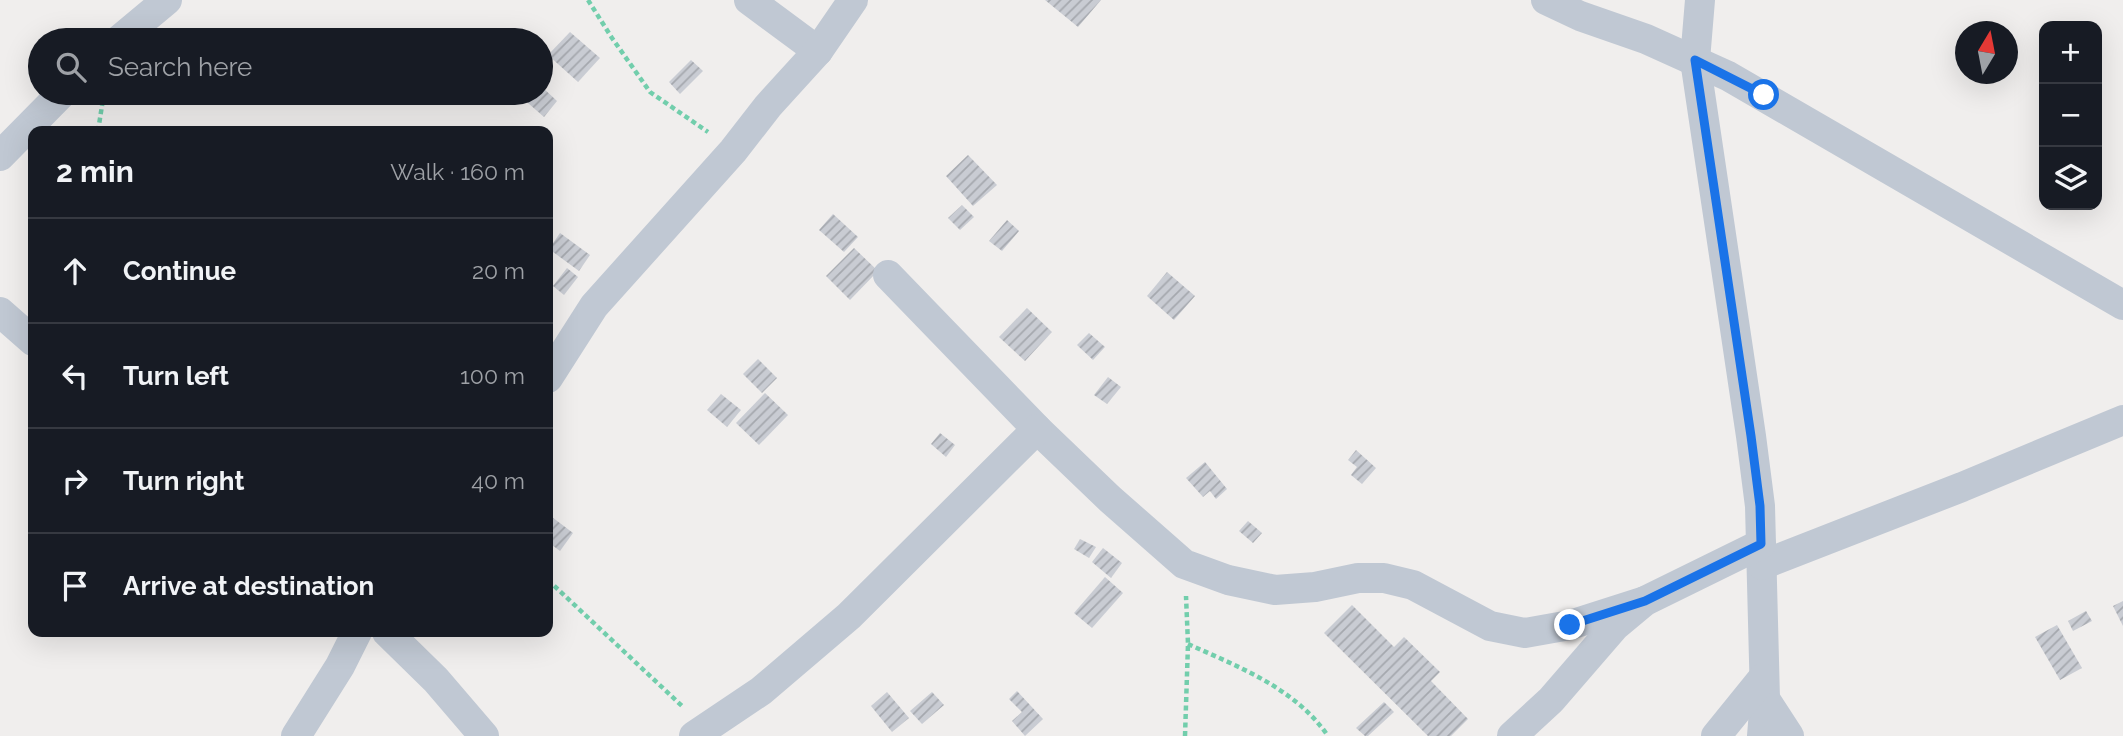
<!DOCTYPE html>
<html lang="en">
<head>
<meta charset="utf-8">
<style>
  body { margin:0; font-family:Raleway,sans-serif; background:#20242c; color:#f1f3f6 }
  .controls { position:absolute; right:21px; top:21px; display:grid; overflow:hidden; border-radius:14px; box-shadow:0 7px 28px #0002 }
  .controls button { width:63px; height:63px; display:grid; place-items:center; padding:0; border:0; border-bottom:2px solid #363941; background:#171b24; color:#f1f3f6; font:35px sans-serif }
  .compass { position:absolute; left:1955px; top:21px; width:63px; height:63px; border-radius:50%; background:#171b24; box-shadow:0 7px 28px #0002; rotate:10deg }
  .stop { position:absolute; width:21px; height:21px; margin:-16px; border:5px solid #1a73e8; border-radius:50%; background:#fff }
  .stop.end { background:#1a73e8; border-color:#fff; box-shadow:0 2px 7px #0008 }
  .list { margin:0; padding:0; list-style:none }
  h2 { display:flex; justify-content:space-between; align-items:center; height:91px; margin:0; padding:0 28px; font-size:30px }
  h2 small { font-size:23px; font-weight:400; color:#9ea1a6 }
  .list li { display:grid; grid-template-columns:46px 1fr auto; gap:21px; align-items:center; box-sizing:border-box; height:105px; padding:0 28px; border-top:2px solid #363941 }
  .list b { display:block; font-size:26px; white-space:nowrap }
  .list em { font-size:23px; font-style:normal; color:#9ea1a6 }
  .icon { flex:none; width:38px; height:38px; fill:none; stroke:currentColor; stroke-width:2; stroke-linecap:round; stroke-linejoin:round }
  .map { position:relative; flex:none; width:2123px; height:736px; overflow:hidden }
  .search { position:absolute; background:#171b24; box-shadow:0 7px 28px #0002; left:28px; top:28px; width:525px; height:77px; display:flex; align-items:center; gap:18px; box-sizing:border-box; padding:0 24px; border-radius:38px; color:#9ea1a6; font-size:26px }
  .panel { position:absolute; background:#171b24; box-shadow:0 7px 28px #0002; left:28px; top:126px; width:525px; height:511px; border-radius:14px }
  .map>svg:first-child { display:block }
  .building { fill:url(#building-hatch) }
  .lines { fill:none; stroke-linecap:round; stroke-linejoin:round }
  .path { stroke:#72ceac; stroke-width:4.5; stroke-dasharray:5 3.5; stroke-linecap:butt }
  .street { stroke:#c0c8d3; stroke-width:30 }
  .route { stroke:#1a73e8; stroke-width:9 }
</style>
</head>
<body>
<div class="map">
<svg width="2123" height="736" viewBox="0 0 2123 736">
  <defs>
    <pattern id="building-hatch" width="6" height="6" patternUnits="userSpaceOnUse" patternTransform="scale(1.75)"><rect width="6" height="6" fill="#c9ccd3"/><path d="M-1 1l2-2M0 6l6-6M5 7l2-2" fill="none" stroke="#a5a8ae"/></pattern>
  </defs>
  <rect width="100%" height="100%" fill="#f0eeed"/>
  <g class="building">
    <path d="M 1045,0 L 1101,0 L 1078,27 Z"/>
    <path d="M 570,32 L 600,58 L 578,82 L 548,55 Z"/>
    <path d="M 691,60 L 703,71 L 680,94 L 669,82 Z"/>
    <path d="M 541,86 L 557,101 L 544,117 L 520,96 L 523,93 L 541,93 Z"/>
    <path d="M 968,155 L 997,185 L 973,206 L 946,176 Z"/>
    <path d="M 962,205 L 974,217 L 960,230 L 948,218 Z"/>
    <path d="M 833,214 L 858,237 L 844,252 L 819,230 Z"/>
    <path d="M 1007,220 L 1019,231 L 1002,251 L 989,241 Z"/>
    <path d="M 560,233 L 590,255 L 579,271 L 549,249 Z"/>
    <path d="M 854,248 L 878,271 L 850,300 L 826,276 Z"/>
    <path d="M 567,268 L 578,277 L 564,295 L 553,286 Z"/>
    <path d="M 1167,272 L 1195,296 L 1174,320 L 1147,296 Z"/>
    <path d="M 1027,308 L 1052,332 L 1025,361 L 999,337 Z"/>
    <path d="M 1089,333 L 1105,347 L 1093,360 L 1077,345 Z"/>
    <path d="M 758,359 L 777,378 L 762,393 L 743,374 Z"/>
    <path d="M 1108,377 L 1121,387 L 1107,404 L 1094,395 Z"/>
    <path d="M 765,393 L 788,415 L 759,445 L 736,423 Z"/>
    <path d="M 721,394 L 741,410 L 727,427 L 707,410 Z"/>
    <path d="M 940,433 L 955,445 L 946,457 L 931,444 Z"/>
    <path d="M 1356,450 L 1376,468 L 1362,484 L 1351,475 L 1357,467 L 1348,460 Z"/>
    <path d="M 1205,462 L 1227,489 L 1216,499 L 1210,491 L 1203,497 L 1186,478 Z"/>
    <path d="M 548,514 L 573,533 L 560,551 L 548,542 Z"/>
    <path d="M 1248,521 L 1262,533 L 1253,543 L 1239,531 Z"/>
    <path d="M 1080,539 L 1096,547 L 1089,558 L 1074,549 Z"/>
    <path d="M 1103,548 L 1122,563 L 1111,578 L 1092,562 Z"/>
    <path d="M 1105,577 L 1123,593 L 1092,628 L 1074,613 Z"/>
    <path d="M 2123,601 L 2123,626 L 2113,606 Z"/>
    <path d="M 1352,605 L 1394,647 L 1404,637 L 1440,672 L 1431,681 L 1468,719 L 1451,736 L 1428,736 L 1324,633 Z"/>
    <path d="M 2086,611 L 2092,621 L 2073,631 L 2068,621 Z"/>
    <path d="M 2057,625 L 2082,668 L 2060,680 L 2035,637 Z"/>
    <path d="M 1017,691 L 1043,719 L 1025,736 L 1012,721 L 1022,712 L 1009,699 Z"/>
    <path d="M 887,692 L 909,718 L 892,732 L 871,706 Z"/>
    <path d="M 932,692 L 944,705 L 922,724 L 910,711 Z"/>
    <path d="M 1384,702 L 1394,712 L 1368,736 L 1365,736 L 1356,728 Z"/>
  </g>
  <g class="lines">
    <g class="path">
      <path d="M 588,0 L 612,38 L 650,92 L 708,132"/>
      <path d="M 98,131 L 104,93"/>
      <path d="M 548,580 L 682,706"/>
      <path d="M 1188,644 C 1239,667 1295,688 1328,736"/>
      <path d="M 1185,736 L 1188,644 L 1186,596"/>
    </g>
    <g class="street">
      <path d="M 749,0 L 818,51"/>
      <path d="M 1546,0 L 1580,16 L 1646,39 L 1728,76 L 2123,305"/>
      <path d="M 1700,0 L 1695,60 L 1751,436 L 1760,506 L 1765,699 L 1762,736"/>
      <path d="M 119,40 L 167,0"/>
      <path d="M 0,156 L 62,93"/>
      <path d="M 888,275 L 1037,429 L 1110,499 L 1184,564 L 1228,580 L 1275,590 L 1315,587 L 1358,578 L 1384,578 L 1413,585 L 1490,626 L 1525,633 L 1570,625 L 1645,601"/>
      <path d="M 0,312 L 33,341"/>
      <path d="M 548,378 L 594,306 L 733,151 L 768,106 L 818,51 L 853,0"/>
      <path d="M 1762,565 L 1962,487 L 2123,420"/>
      <path d="M 387,632 L 436,680 L 484,736"/>
      <path d="M 1765,699 L 1789,736"/>
      <path d="M 296,736 L 340,666 L 357,632"/>
      <path d="M 694,736 L 761,691 L 849,616 L 1037,429"/>
      <path d="M 1512,736 L 1551,700 L 1615,626 L 1645,601 L 1761,544"/>
      <path d="M 1716,736 L 1763,678"/>
    </g>
  </g>
  <g class="lines">
    <path class="route" d="M 1570,625 L 1645,601 L 1761,544 L 1760,506 L 1751,436 L 1695,60 L 1764,95"/>
  </g>
</svg>
<div class="controls">
<button>+</button>
<button>−</button>
<button><svg class="icon" aria-label="layers" viewBox="0 0 24 24"><path d="M12 4l9 5-9 5-9-5zM3 14l9 5 9-5"/></svg></button>
</div>
<svg class="compass" viewBox="-18 -18 36 36"><path d="M0-13l5 13h-10z" fill="#e53935"/><path d="M0 13l5-13h-10z" fill="#9ea1a6"/></svg>
<div class="stop" style="left:1764px;top:95px"></div>
<div class="stop end" style="left:1570px;top:625px"></div>
<div class="search"><svg class="icon" aria-label="search" viewBox="0 0 24 24"><circle cx="10" cy="10" r="6"/><path d="M15 15l6 6"/></svg>Search here</div>
<section class="panel">
<h2>2 min<small>Walk · 160 m</small></h2>
<ul class="list">
<li><svg class="icon" aria-label="ahead" viewBox="0 0 24 24"><path d="M12 20V5M6 11l6-6 6 6"/></svg><div><b>Continue</b></div><em>20 m</em></li>
<li><svg class="icon" aria-label="left" viewBox="0 0 24 24"><path d="M17 20v-9H6M10 6l-5 5 5 5"/></svg><div><b>Turn left</b></div><em>100 m</em></li>
<li><svg class="icon" aria-label="right" viewBox="0 0 24 24"><path d="M7 20v-9h11M14 6l5 5-5 5"/></svg><div><b>Turn right</b></div><em>40 m</em></li>
<li><svg class="icon" aria-label="arrive" viewBox="0 0 24 24"><path d="M6 21V4h12l-3 4 3 4H6"/></svg><div><b>Arrive at destination</b></div></li>
</ul>
</section>
</div>
</body>
</html>
